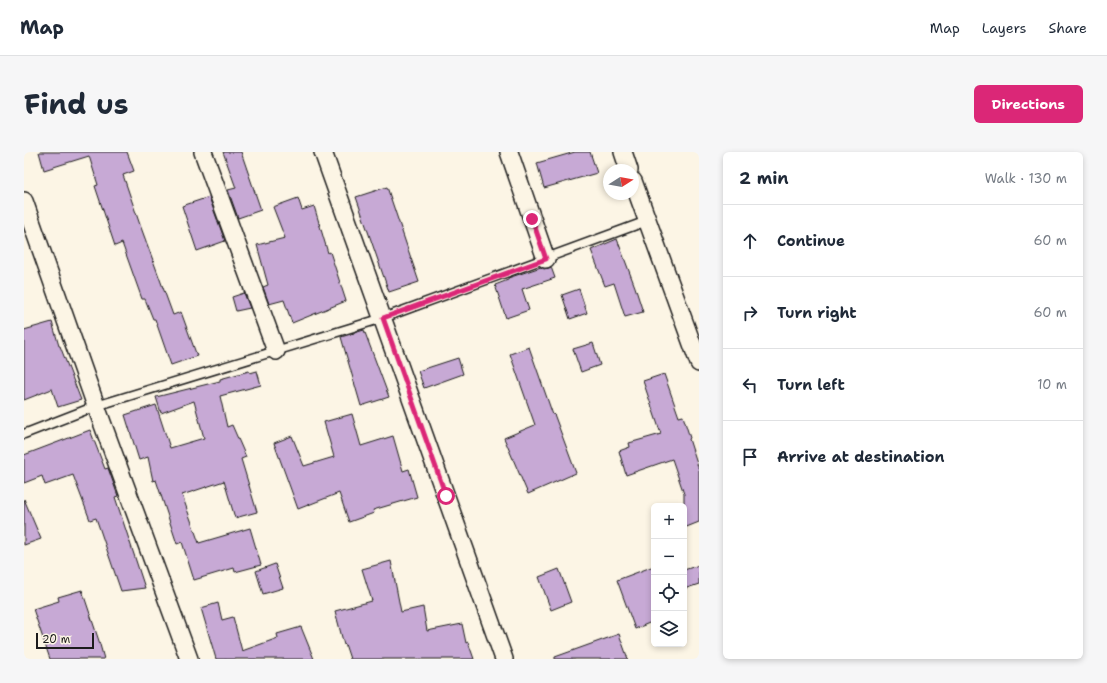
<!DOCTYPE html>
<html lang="en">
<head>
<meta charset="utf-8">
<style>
  body { margin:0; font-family:"Shantell Sans",sans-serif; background:#f6f6f7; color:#1f2937 }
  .controls { position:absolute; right:12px; bottom:12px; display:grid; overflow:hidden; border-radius:6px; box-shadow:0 2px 6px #0003 }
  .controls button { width:36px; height:36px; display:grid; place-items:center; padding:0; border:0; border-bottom:1px solid #e0e1e3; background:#fff; color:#1f2937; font:20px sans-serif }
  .compass { position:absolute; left:579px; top:12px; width:36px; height:36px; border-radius:50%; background:#fff; box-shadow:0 2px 6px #0003; rotate:79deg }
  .scale { position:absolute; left:12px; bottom:10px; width:58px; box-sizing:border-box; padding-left:4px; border:2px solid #1c1c1c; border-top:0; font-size:11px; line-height:14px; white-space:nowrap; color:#1c1c1c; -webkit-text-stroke:3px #fcf5e5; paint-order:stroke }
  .stop { position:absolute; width:12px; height:12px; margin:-9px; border:3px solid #db2777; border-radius:50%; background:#fff }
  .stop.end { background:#db2777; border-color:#fff; box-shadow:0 1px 4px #0008 }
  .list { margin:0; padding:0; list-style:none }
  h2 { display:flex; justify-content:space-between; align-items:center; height:52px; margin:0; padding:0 16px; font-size:17px }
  h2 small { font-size:13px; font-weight:400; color:#747a83 }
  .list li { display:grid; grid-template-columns:26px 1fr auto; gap:12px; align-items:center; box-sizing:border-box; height:72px; padding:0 16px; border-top:1px solid #e0e1e3 }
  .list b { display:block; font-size:15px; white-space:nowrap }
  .list em { font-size:13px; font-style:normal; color:#747a83 }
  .icon { flex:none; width:22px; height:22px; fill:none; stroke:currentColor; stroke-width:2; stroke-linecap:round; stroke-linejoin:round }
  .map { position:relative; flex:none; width:675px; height:507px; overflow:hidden; border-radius:6px }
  header { display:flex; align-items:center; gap:24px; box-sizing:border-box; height:56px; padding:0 20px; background:#fff; border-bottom:1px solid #e0e1e3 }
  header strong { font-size:19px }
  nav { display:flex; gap:22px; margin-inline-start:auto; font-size:14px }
  .intro { display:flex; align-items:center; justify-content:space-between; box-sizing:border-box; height:96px; padding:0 24px }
  h1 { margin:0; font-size:28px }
  .button { padding:10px 18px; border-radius:6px; background:#db2777; color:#fff; font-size:14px; font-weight:700 }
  main { display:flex; gap:24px; padding:0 24px }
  aside { flex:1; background:#fff; border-radius:6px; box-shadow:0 2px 6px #0003 }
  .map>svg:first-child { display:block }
  .building { fill:#c7a9d5; stroke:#1c1c1c }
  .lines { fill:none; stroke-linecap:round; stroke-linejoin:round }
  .service-casing { stroke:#1c1c1c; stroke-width:11 }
  .minor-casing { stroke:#1c1c1c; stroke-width:20 }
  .service { stroke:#fcf5e5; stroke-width:8 }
  .minor { stroke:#fcf5e5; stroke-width:17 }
  .route { stroke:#db2777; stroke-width:5 }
</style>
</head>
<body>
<header>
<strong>Map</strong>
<nav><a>Map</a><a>Layers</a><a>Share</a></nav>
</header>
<div class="intro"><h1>Find us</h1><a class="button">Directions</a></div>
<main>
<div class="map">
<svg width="675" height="507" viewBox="0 0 675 507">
  <rect width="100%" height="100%" fill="#fcf5e5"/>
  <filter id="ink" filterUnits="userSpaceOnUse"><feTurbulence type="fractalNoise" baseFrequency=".025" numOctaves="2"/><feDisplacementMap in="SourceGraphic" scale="8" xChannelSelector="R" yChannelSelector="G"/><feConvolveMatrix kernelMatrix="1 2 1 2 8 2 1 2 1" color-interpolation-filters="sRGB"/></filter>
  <g filter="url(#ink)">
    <g class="building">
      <path d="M 15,0 L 103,0 L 110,19 L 99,23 L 115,70 L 149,163 L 157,160 L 173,204 L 147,213 L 131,167 L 129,167 L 121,147 L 118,147 L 98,91 L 91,94 L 71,34 L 74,33 L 65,4 L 20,18 Z"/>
      <path d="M 199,0 L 217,0 L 237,58 L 214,66 L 204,38 L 212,36 Z"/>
      <path d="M 551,0 L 566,0 L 573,21 L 520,36 L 513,11 Z"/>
      <path d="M 363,35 L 395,130 L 365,140 L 332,45 Z"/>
      <path d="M 185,45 L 201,89 L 173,99 L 158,54 Z"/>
      <path d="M 274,46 L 278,58 L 290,54 L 304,101 L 306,100 L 322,149 L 268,171 L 260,148 L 245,152 L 239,135 L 244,133 L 233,93 L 261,86 L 249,55 Z"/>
      <path d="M 593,87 L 611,135 L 619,160 L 601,165 L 590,131 L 581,134 L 567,98 Z"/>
      <path d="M 517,115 L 520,117 L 527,115 L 531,126 L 498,137 L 505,158 L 482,166 L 471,133 L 484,128 L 484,126 Z"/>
      <path d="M 555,137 L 563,161 L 546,167 L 538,143 Z"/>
      <path d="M 220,141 L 226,156 L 212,159 L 208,145 Z"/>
      <path d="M 28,170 L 35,194 L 36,194 L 57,248 L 34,255 L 28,237 L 0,248 L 0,178 Z"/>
      <path d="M 340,178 L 365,245 L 337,254 L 317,185 Z"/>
      <path d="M 569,191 L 576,213 L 557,220 L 549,197 Z"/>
      <path d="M 505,195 L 529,263 L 530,262 L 552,321 L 504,342 L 480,286 L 511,273 L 486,202 Z"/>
      <path d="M 434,206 L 439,222 L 400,236 L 394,219 Z"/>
      <path d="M 225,219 L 226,221 L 233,219 L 237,233 L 196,244 L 203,275 L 208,273 L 222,305 L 217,307 L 233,360 L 211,366 L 200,329 L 158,343 L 175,391 L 226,376 L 237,413 L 211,420 L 210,416 L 170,428 L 158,390 L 153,392 L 132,328 L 129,329 L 124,305 L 115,308 L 101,263 L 132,253 L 146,296 L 180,286 L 170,249 L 137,261 L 132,245 L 196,229 L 196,227 Z"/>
      <path d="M 640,222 L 655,265 L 659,264 L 666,286 L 665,287 L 675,318 L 675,370 L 660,376 L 660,342 L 648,307 L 602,323 L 595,299 L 606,295 L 605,291 L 637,282 L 619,229 Z"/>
      <path d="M 328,262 L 337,294 L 369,284 L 379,319 L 385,317 L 393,345 L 349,358 L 350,361 L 325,370 L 315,341 L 274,357 L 250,291 L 268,284 L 280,314 L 310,305 L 300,270 Z"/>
      <path d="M 66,278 L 81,317 L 84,316 L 94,344 L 91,345 L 121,436 L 97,439 L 72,366 L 66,368 L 49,323 L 21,333 L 18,324 L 0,331 L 0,303 Z"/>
      <path d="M 0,347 L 17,387 L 0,393 Z"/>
      <path d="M 367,409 L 377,460 L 399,455 L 403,479 L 438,472 L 442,491 L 444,490 L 450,507 L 326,507 L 321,492 L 320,493 L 311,459 L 348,449 L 338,417 Z"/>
      <path d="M 251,412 L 259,436 L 239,442 L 232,419 Z"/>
      <path d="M 675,413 L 675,432 L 660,437 L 660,418 Z"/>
      <path d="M 630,414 L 630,469 L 611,477 L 593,428 Z"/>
      <path d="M 535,417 L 547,450 L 527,458 L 515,425 Z"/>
      <path d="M 58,438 L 75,489 L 80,507 L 26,507 L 9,457 L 35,449 L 34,445 Z"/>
      <path d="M 194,451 L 198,468 L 209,465 L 218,499 L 254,486 L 253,482 L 277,475 L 290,507 L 192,507 L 177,456 Z"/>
      <path d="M 595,482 L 604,507 L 531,507 L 531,505 Z"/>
    </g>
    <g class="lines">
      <defs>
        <path id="service" d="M 0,282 L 72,254 L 359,166 L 623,69"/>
        <g id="minor">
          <path d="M 179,0 L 252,199"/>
          <path d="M 299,0 L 480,507"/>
          <path d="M 485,0 L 522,107"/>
          <path d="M 599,0 L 605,18"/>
          <path d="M 609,29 L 675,211"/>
          <path d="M 0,49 L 72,254 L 165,507"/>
        </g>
      </defs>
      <use href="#service" class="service-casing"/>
      <use href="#minor" class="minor-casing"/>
      <use href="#service" class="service"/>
      <use href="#minor" class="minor"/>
    </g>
  </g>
  <g class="lines" filter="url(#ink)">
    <path class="route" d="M 422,344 L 359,166 L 522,107 L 508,67"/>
  </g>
</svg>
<div class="controls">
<button>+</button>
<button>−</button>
<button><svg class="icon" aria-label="locate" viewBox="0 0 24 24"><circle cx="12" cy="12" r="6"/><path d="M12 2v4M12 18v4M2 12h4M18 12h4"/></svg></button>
<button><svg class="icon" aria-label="layers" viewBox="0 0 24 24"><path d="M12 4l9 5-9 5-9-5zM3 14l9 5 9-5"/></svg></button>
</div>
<svg class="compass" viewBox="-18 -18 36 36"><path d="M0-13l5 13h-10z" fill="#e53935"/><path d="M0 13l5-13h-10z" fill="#747a83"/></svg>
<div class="scale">20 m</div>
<div class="stop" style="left:422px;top:344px"></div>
<div class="stop end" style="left:508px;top:67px"></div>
</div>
<aside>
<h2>2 min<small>Walk · 130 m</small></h2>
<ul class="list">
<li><svg class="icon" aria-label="ahead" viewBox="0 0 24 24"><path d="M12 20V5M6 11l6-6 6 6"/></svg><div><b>Continue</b></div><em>60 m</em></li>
<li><svg class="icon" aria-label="right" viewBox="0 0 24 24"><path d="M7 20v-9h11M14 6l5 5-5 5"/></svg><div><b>Turn right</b></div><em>60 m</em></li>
<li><svg class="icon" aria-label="left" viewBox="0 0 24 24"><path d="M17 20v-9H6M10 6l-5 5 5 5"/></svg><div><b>Turn left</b></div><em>10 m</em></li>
<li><svg class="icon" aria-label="arrive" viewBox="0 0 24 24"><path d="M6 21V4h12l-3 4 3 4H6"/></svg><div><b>Arrive at destination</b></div></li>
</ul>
</aside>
</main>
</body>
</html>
